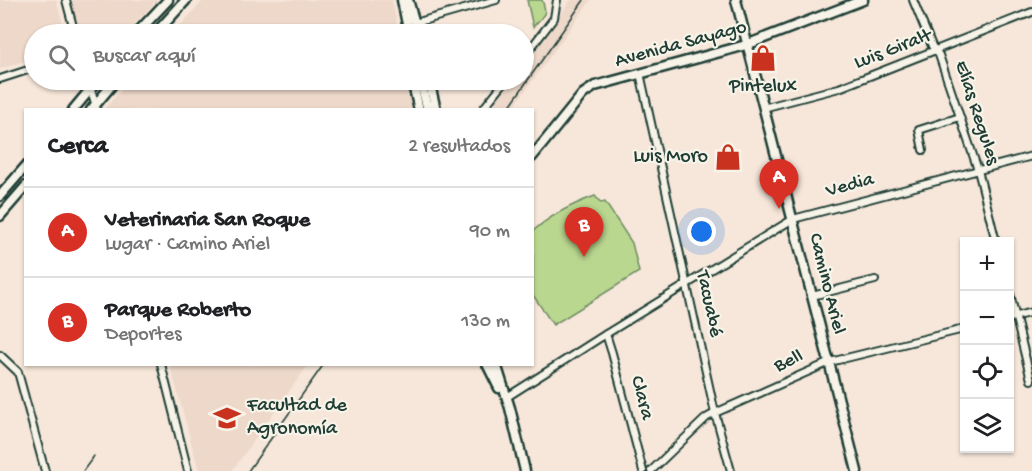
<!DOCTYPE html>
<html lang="es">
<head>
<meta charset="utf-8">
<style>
  body { margin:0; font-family:"Gochi Hand",sans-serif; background:#f2f2f2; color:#202124 }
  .controls { position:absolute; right:18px; bottom:18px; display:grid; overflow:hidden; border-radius:0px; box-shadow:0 2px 4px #0004 }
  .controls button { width:54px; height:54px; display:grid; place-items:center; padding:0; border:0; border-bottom:2px solid #e0e0e0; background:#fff; color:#202124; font:30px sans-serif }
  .you { position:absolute; left:702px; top:232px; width:21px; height:21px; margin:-15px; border:4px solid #fff; border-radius:50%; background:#1a73e8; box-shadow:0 0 0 9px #1a73e833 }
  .badge { display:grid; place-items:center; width:39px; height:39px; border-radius:50%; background:#d93025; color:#fff; font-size:20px; font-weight:700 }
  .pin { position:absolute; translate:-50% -50px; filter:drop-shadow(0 2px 3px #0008) }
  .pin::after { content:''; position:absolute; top:32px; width:21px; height:18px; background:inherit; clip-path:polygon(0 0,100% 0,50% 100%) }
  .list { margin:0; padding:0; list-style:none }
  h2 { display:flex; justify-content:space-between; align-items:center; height:78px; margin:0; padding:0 24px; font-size:26px }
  h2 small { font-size:20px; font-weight:400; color:#757577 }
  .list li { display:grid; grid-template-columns:39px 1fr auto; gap:18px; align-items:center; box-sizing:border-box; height:90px; padding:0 24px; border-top:2px solid #e0e0e0 }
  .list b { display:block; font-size:22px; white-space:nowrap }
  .list p { margin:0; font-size:20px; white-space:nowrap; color:#757577 }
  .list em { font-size:20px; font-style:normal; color:#757577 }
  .icon { flex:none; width:33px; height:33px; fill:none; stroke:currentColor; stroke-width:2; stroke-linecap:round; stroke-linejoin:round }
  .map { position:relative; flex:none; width:1032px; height:471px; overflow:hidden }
  .search { position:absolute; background:#fff; box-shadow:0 2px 4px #0004; left:24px; top:24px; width:510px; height:66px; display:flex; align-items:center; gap:15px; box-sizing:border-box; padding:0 21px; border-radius:33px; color:#757577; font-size:22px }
  .panel { position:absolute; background:#fff; box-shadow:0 2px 4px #0004; left:24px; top:108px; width:510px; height:258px; border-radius:0px }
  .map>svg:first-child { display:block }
  .built { fill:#edd8ca }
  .green { fill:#bad78f; stroke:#6c8a62; stroke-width:1.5 }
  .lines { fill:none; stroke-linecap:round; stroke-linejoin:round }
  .street-casing { stroke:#1f3d34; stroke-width:10 }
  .secondary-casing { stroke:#1f3d34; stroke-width:13 }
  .street { stroke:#f7f3e8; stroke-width:6 }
  .secondary { stroke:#f7f3e8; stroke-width:8 }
  .rail { stroke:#1f3d34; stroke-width:1.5 }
  .labels { text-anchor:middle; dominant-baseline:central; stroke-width:4.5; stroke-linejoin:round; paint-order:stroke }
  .street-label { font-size:20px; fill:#1f3d34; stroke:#f7f3e8 }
  .poi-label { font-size:20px; fill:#1f3d34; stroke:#f7f3e8 }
</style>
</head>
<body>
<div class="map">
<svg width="1032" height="471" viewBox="0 0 1032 471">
  <rect width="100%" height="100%" fill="#f7e7da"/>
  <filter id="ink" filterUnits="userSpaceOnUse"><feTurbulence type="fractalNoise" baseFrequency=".0167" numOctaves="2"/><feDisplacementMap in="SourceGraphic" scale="12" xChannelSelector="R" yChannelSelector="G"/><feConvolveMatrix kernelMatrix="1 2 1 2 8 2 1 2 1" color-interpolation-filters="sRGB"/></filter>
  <g filter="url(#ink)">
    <g class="built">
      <path d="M 0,0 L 56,0 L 66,34 L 34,34 L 34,58 L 0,69 Z"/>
      <path d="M 70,0 L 157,0 L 125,34 L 79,34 Z"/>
      <path d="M 204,0 L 392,0 L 399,34 L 172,34 Z"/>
      <path d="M 571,0 L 591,0 L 512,109 L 496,109 L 499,106 L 494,101 L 511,80 L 524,80 L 524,64 Z"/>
      <path d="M 131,80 L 409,80 L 415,110 L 103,110 Z"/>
      <path d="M 170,365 L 170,364 L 308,365 L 232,471 L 199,471 Z"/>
    </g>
    <g class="green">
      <path d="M 527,0 L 542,0 C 548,16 544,14 533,27 Z"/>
      <path d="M 595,196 L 601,203 L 605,202 L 632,243 L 639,272 L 553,325 L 533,295 L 533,231 C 551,215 573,204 595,196 Z"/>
    </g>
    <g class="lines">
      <defs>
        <g id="street">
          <path d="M 66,0 L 75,34"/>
          <path d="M 913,0 L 932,46 L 939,55 L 978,170 L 996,242"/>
          <path d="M 415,23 L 496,0"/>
          <path d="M 524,57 L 554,18 L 557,0"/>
          <path d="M 640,73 L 715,413 L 731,471"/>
          <path d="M 0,79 L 34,68"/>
          <path d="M 88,80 L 97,110"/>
          <path d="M 763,108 L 839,88 L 1032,12"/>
          <path d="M 482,110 L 506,80"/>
          <path d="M 923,150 L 919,130 L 960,117"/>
          <path d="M 1010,294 L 1031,380"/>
          <path d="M 812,296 L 875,280"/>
          <path d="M 1010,318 L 1032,312"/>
          <path d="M 606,334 L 612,353 L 643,471"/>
          <path d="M 0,355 L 18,372 L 45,471"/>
          <path d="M 161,364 L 188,471"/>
          <path d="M 507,397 L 606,334 L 793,219 L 1032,156"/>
          <path d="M 651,471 L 706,418 L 715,413 L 830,362 L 964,329"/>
        </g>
        <g id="secondary">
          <path d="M 402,0 L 409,34"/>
          <path d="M 408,0 L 418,34"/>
          <path d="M 736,0 L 857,471"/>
          <path d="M 136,34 L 168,0"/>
          <path d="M 155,34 L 186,0"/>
          <path d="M 412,80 L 419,110"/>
          <path d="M 420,80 L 428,110"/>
          <path d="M 429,80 L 436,110"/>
          <path d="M 73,110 L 98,80"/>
          <path d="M 91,110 L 116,80"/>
          <path d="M 532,157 L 583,94 L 595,86 L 746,45 L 863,0"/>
          <path d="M 0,196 L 26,166"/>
          <path d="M 0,216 L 26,186"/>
          <path d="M 487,364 L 499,388"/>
          <path d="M 496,364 L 510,408 L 525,471"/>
        </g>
      </defs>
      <use href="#street" class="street-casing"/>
      <use href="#secondary" class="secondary-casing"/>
      <use href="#street" class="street"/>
      <use href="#secondary" class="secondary"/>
      <g class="rail">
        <path d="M 507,110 L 584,0"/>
        <path d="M 83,471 L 94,456"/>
        <path d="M 248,471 L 324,364"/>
      </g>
    </g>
  </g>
  <defs>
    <symbol id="shop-bare" viewBox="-9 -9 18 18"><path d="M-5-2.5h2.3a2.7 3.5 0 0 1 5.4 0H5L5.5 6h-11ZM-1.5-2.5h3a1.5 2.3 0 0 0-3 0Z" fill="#c8321e" stroke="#f7f3e8" stroke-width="2.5" paint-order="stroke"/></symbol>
    <symbol id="university-bare" viewBox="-9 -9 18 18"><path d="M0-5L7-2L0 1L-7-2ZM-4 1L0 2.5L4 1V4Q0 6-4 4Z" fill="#c8321e" stroke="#f7f3e8" stroke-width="2.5" paint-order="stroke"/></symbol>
  </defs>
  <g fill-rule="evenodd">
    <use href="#shop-bare" x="744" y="39" width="38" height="38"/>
    <use href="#shop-bare" x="709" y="138" width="38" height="38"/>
    <use href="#university-bare" x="208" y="399" width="38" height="38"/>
  </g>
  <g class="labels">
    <g class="street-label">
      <text transform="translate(681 45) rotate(-15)">Avenida Sayago</text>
      <text transform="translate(893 50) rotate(-21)">Luis Giralt</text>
      <text transform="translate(976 113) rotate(72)">Elías Regules</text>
      <text transform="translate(850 186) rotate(-15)">Vedia</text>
      <text transform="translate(826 284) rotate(76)">Camino Ariel</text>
      <text transform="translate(708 304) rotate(78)">Tacuabé</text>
      <text transform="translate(789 362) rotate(-24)">Bell</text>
      <text transform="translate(641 398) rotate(75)">Clara</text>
    </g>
    <g class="poi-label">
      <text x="763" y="87">Pintelux</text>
      <text x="708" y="157" text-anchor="end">Luis Moro</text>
      <text x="247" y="406" text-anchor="start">Facultad de<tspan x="247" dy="23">Agronomía</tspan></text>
    </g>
  </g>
</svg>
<div class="controls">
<button>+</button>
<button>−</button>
<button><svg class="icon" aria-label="locate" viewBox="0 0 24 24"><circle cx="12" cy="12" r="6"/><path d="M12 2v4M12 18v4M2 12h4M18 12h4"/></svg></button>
<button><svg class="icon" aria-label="layers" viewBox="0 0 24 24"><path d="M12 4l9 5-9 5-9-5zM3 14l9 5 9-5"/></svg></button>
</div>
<div class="you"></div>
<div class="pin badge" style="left:779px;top:209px">A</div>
<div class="pin badge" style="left:584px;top:257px">B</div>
<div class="search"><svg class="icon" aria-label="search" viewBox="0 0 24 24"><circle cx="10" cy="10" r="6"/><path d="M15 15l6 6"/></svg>Buscar aquí</div>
<section class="panel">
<h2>Cerca<small>2 resultados</small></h2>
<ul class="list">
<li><span class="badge">A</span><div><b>Veterinaria San Roque</b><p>Lugar · Camino Ariel</p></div><em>90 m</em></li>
<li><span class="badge">B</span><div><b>Parque Roberto</b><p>Deportes</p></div><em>130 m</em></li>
</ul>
</section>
</div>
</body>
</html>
